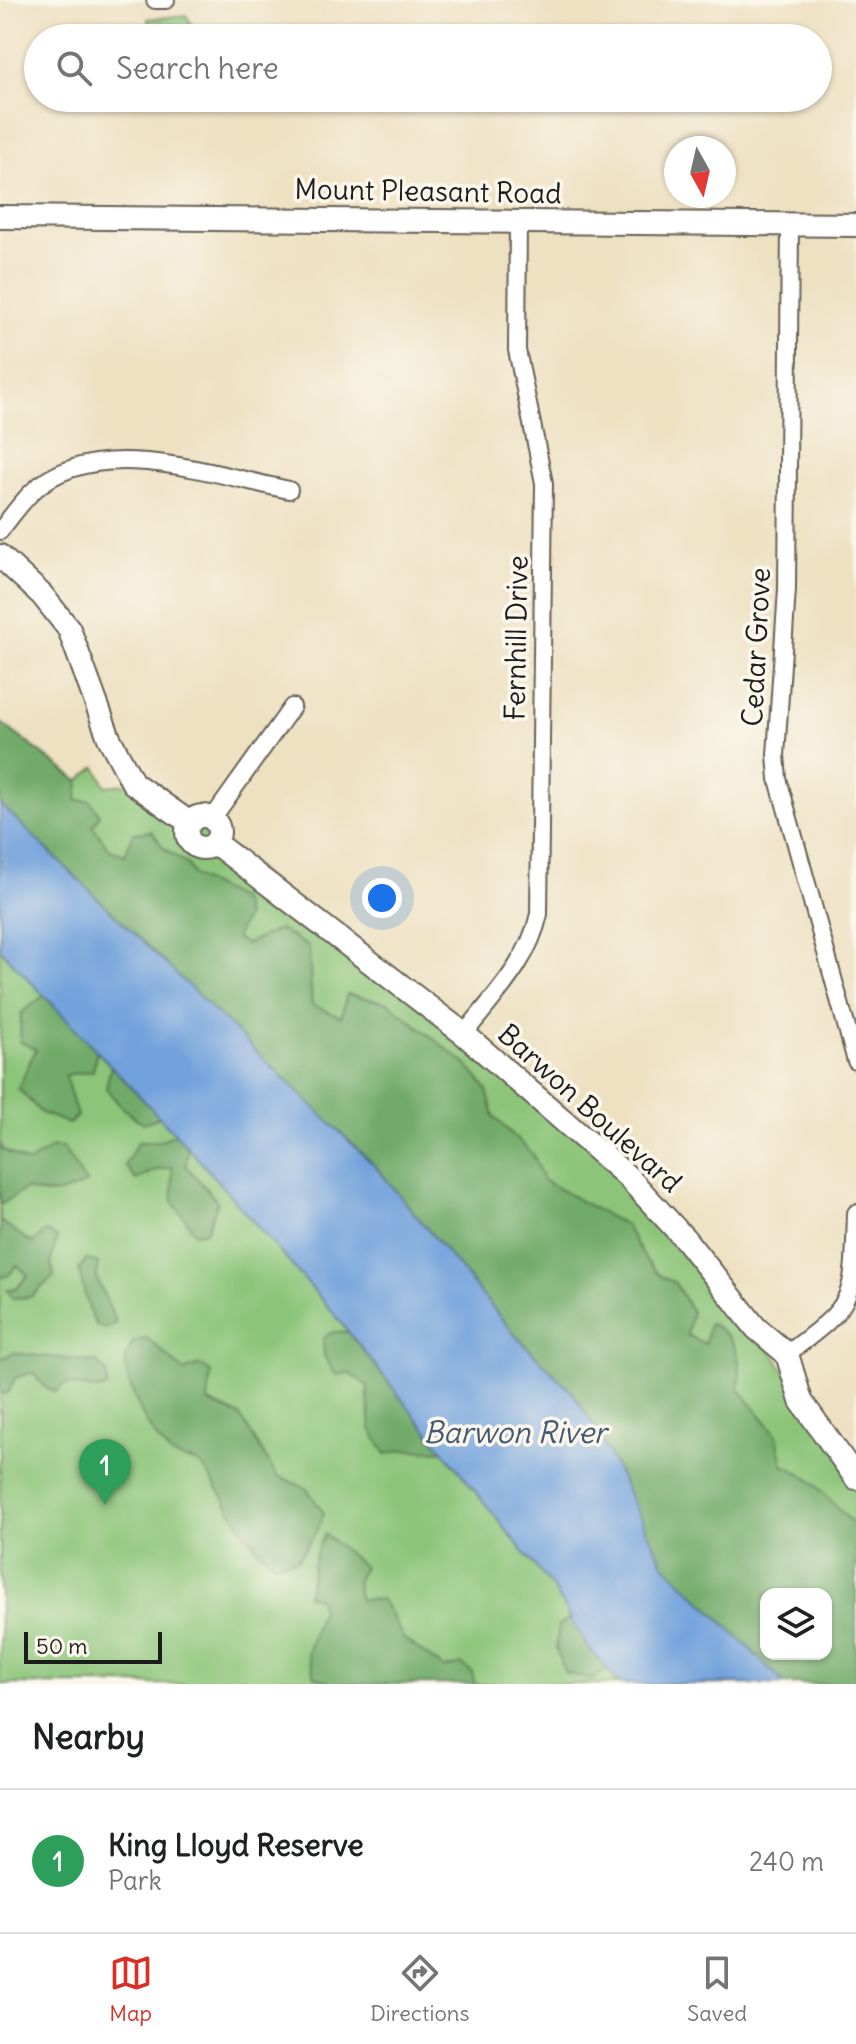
<!DOCTYPE html>
<html lang="en">
<head>
<meta charset="utf-8">
<style>
  body { margin:0; font-family:Delius,sans-serif; background:#f2f2f2; color:#202124 }
  .controls { position:absolute; right:24px; bottom:24px; display:grid; overflow:hidden; border-radius:16px; box-shadow:0 2px 6px #0004 }
  .controls button { width:72px; height:72px; display:grid; place-items:center; padding:0; border:0; border-bottom:2px solid #e0e0e0; background:#fff; color:#202124; font:40px sans-serif }
  .compass { position:absolute; left:664px; top:136px; width:72px; height:72px; border-radius:50%; background:#fff; box-shadow:0 2px 6px #0004; rotate:172deg }
  .scale { position:absolute; left:24px; bottom:20px; width:138px; box-sizing:border-box; padding-left:8px; border:4px solid #1c1c1c; border-top:0; font-size:22px; line-height:28px; white-space:nowrap; color:#1c1c1c; -webkit-text-stroke:6px #fbf7ec; paint-order:stroke }
  .you { position:absolute; left:382px; top:898px; width:28px; height:28px; margin:-20px; border:6px solid #fff; border-radius:50%; background:#1a73e8; box-shadow:0 0 0 12px #1a73e833 }
  .badge { display:grid; place-items:center; width:52px; height:52px; border-radius:50%; background:#d93025; color:#fff; font-size:26px; font-weight:700 }
  .pin { position:absolute; translate:-50% -66px; filter:drop-shadow(0 2px 4px #0008) }
  .pin::after { content:''; position:absolute; top:42px; width:28px; height:24px; background:inherit; clip-path:polygon(0 0,100% 0,50% 100%) }
  .list { margin:0; padding:0; list-style:none }
  h2 { display:flex; justify-content:space-between; align-items:center; height:104px; margin:0; padding:0 32px; font-size:34px }
  h2 small { font-size:26px; font-weight:400; color:#757577 }
  .list li { display:grid; grid-template-columns:52px 1fr auto; gap:24px; align-items:center; box-sizing:border-box; height:144px; padding:0 32px; border-top:2px solid #e0e0e0 }
  .list b { display:block; font-size:30px; white-space:nowrap }
  .list p { margin:0; font-size:26px; white-space:nowrap; color:#757577 }
  .list em { font-size:26px; font-style:normal; color:#757577 }
  .icon { flex:none; width:44px; height:44px; fill:none; stroke:currentColor; stroke-width:2; stroke-linecap:round; stroke-linejoin:round }
  .map { position:relative; flex:none; width:856px; height:1684px; overflow:hidden }
  .search { position:absolute; background:#fff; box-shadow:0 2px 6px #0004; left:24px; right:24px; top:24px; height:88px; display:flex; align-items:center; gap:20px; box-sizing:border-box; padding:0 28px; border-radius:44px; color:#757577; font-size:30px }
  .sheet { height:248px; background:#fff }
  nav { display:flex; justify-content:space-around; align-items:center; box-sizing:border-box; height:112px; border-top:2px solid #e0e0e0; background:#fff; font-size:22px; color:#757577 }
  nav a { display:grid; justify-items:center; gap:4px }
  nav .on { color:#d93025 }
  .map>svg:first-child { display:block }
  .green { fill:#8cc579; stroke:#54704a; stroke-width:2; fill-rule:evenodd }
  .forest { fill:#71aa69; stroke:#466342; stroke-width:2; fill-rule:evenodd }
  .water { fill:#72a2dc; stroke:#475f7c; stroke-width:2 }
  .lines { fill:none; stroke-linecap:round; stroke-linejoin:round }
  .street-casing { stroke:#666156; stroke-width:20 }
  .secondary-casing { stroke:#666156; stroke-width:26 }
  .street { stroke:#fff; stroke-width:16 }
  .secondary { stroke:#fff; stroke-width:22 }
  .labels { text-anchor:middle; dominant-baseline:central; stroke-width:7; stroke-linejoin:round; paint-order:stroke }
  .street-label { font-size:28px; fill:#1c1c1c; stroke:#fbf7ec }
  .water-label { font-size:30px; font-style:italic; fill:#435872; stroke:#fbf7ec }
</style>
</head>
<body>
<div class="map">
<svg width="856" height="1684" viewBox="0 0 856 1684">
  <rect width="100%" height="100%" fill="#fbf7ec"/>
  <filter id="ink" filterUnits="userSpaceOnUse"><feTurbulence type="fractalNoise" baseFrequency=".0125" numOctaves="2"/><feDisplacementMap in="SourceGraphic" scale="16" xChannelSelector="R" yChannelSelector="G"/><feConvolveMatrix kernelMatrix="1 2 1 2 8 2 1 2 1" color-interpolation-filters="sRGB"/></filter>
  <filter id="wash" filterUnits="userSpaceOnUse"><feTurbulence type="fractalNoise" baseFrequency=".006" numOctaves="4" result="noise"/><feDisplacementMap in="SourceGraphic" scale="32" xChannelSelector="R" yChannelSelector="G"/><feGaussianBlur stdDeviation="1.8" result="paint"/><feColorMatrix in="noise" values="0 0 0 0 0 0 0 0 0 0 0 0 0 0 0 0 0 1.4 0 .05"/><feComposite in="paint" operator="in"/></filter>
  <g filter="url(#wash)">
    <rect width="100%" height="100%" fill="#eee1c2"/>
    <g class="green">
      <path d="M 186,15 L 192,24 L 192,38 L 148,38 L 148,19 Z"/>
      <path d="M 0,722 L 79,781 L 96,767 L 106,786 L 133,783 L 198,817 L 207,817 L 216,822 L 218,838 L 628,1177 L 756,1328 L 856,1478 L 856,1684 L 785,1684 L 375,1166 L 0,804 ZM 766,1594 L 826,1594 L 826,1654 L 766,1654 Z"/>
      <path d="M 0,949 L 184,1143 L 331,1310 L 554,1590 L 587,1646 L 620,1684 L 0,1684 Z"/>
    </g>
    <g class="forest">
      <path d="M 0,722 L 79,782 L 77,800 L 90,801 L 100,815 L 93,826 L 110,850 L 125,855 L 133,833 L 152,831 L 163,847 L 188,865 L 194,876 L 241,900 L 246,917 L 235,938 L 246,944 L 279,929 L 309,947 L 312,1005 L 341,1017 L 347,994 L 389,1003 L 467,1065 L 487,1090 L 494,1117 L 533,1154 L 543,1180 L 626,1226 L 645,1259 L 659,1275 L 675,1283 L 692,1312 L 687,1335 L 705,1344 L 709,1323 C 738,1337 742,1359 739,1389 L 777,1435 L 783,1465 C 820,1479 828,1502 856,1526 L 856,1684 L 785,1684 L 663,1563 L 599,1434 L 573,1393 L 515,1335 L 375,1166 L 0,804 ZM 766,1594 L 826,1594 L 826,1654 L 766,1654 Z"/>
      <path d="M 45,995 L 97,1050 L 93,1071 L 65,1075 L 77,1116 L 69,1124 L 41,1113 L 18,1088 L 36,1049 L 20,1042 L 21,1013 Z"/>
      <path d="M 111,1065 L 160,1117 L 144,1123 C 127,1114 117,1103 106,1088 Z"/>
      <path d="M 175,1134 L 188,1148 L 186,1166 L 218,1202 L 206,1231 L 195,1233 L 173,1202 L 172,1167 L 156,1170 L 136,1180 L 125,1165 L 138,1142 L 159,1141 Z"/>
      <path d="M 0,1141 L 2,1149 L 28,1163 L 53,1147 L 63,1148 L 86,1183 C 67,1194 46,1197 26,1189 L 0,1205 Z"/>
      <path d="M 0,1221 L 32,1243 L 46,1232 L 57,1237 L 51,1261 L 54,1276 L 31,1297 L 13,1298 L 7,1290 L 18,1287 L 28,1275 L 17,1265 L 9,1275 L 0,1278 Z"/>
      <path d="M 86,1259 L 98,1263 L 97,1279 L 116,1323 L 107,1329 L 96,1325 C 88,1309 83,1288 79,1270 Z"/>
      <path d="M 333,1332 L 348,1332 L 443,1451 L 402,1450 L 386,1454 L 371,1429 L 367,1385 L 348,1373 L 336,1375 L 324,1356 L 323,1337 Z"/>
      <path d="M 147,1338 L 184,1371 L 199,1365 L 211,1372 L 208,1402 L 240,1416 L 277,1476 L 306,1488 L 324,1513 C 319,1530 308,1543 298,1559 L 274,1563 C 242,1540 228,1499 204,1469 C 196,1457 181,1462 171,1454 C 151,1438 125,1387 126,1360 C 126,1355 131,1348 132,1343 Z"/>
      <path d="M 13,1353 L 96,1362 L 107,1373 L 107,1387 L 99,1390 L 65,1384 L 55,1392 L 43,1386 L 33,1372 L 15,1378 L 8,1393 L 0,1394 L 0,1359 Z"/>
      <path d="M 325,1534 L 364,1567 L 356,1582 L 360,1600 L 382,1599 L 404,1639 L 444,1668 L 462,1664 L 472,1672 L 475,1684 L 332,1684 L 315,1676 L 307,1654 L 321,1609 L 318,1598 L 307,1595 C 315,1571 310,1559 325,1534 Z"/>
      <path d="M 571,1618 L 587,1646 L 608,1670 L 591,1680 L 565,1673 L 556,1649 L 559,1625 Z"/>
    </g>
    <path class="water" d="M 0,804 L 375,1166 L 515,1335 L 573,1393 L 599,1434 L 663,1563 L 785,1684 L 620,1684 L 587,1646 L 554,1590 L 331,1310 L 184,1143 L 0,949 Z"/>
  </g>
  <g filter="url(#ink)">
    <g class="lines">
      <defs>
        <g id="street">
          <path d="M 155,0 L 166,0"/>
          <path d="M 790,224 L 787,589 L 776,755 L 778,779 L 856,1061"/>
          <path d="M 0,531 C 10,518 20,504 32,492 C 94,432 215,475 289,490"/>
          <path d="M 212,819 L 292,707"/>
          <path d="M 464,1034 C 494,996 529,961 539,914 L 544,483 L 517,350 L 518,222"/>
          <path d="M 787,1354 C 856,1302 853,1303 856,1213"/>
        </g>
        <g id="secondary">
          <path d="M 0,217 L 856,225"/>
          <path d="M 0,556 L 42,595 L 69,629 L 109,738 L 133,783 L 190,823"/>
          <circle cx="203" cy="832" r="16"/>
          <path d="M 215,843 L 464,1034 L 628,1177 L 685,1239 L 756,1328 L 787,1354 L 801,1401 L 856,1478"/>
        </g>
      </defs>
      <use href="#street" class="street-casing"/>
      <use href="#secondary" class="secondary-casing"/>
      <use href="#street" class="street"/>
      <use href="#secondary" class="secondary"/>
    </g>
  </g>
  <g class="labels">
    <g class="street-label">
      <text transform="translate(428 191) rotate(1)">Mount Pleasant Road</text>
      <text transform="translate(516 638) rotate(-89)">Fernhill Drive</text>
      <text transform="translate(756 647) rotate(-87)">Cedar Grove</text>
      <text transform="translate(590 1108) rotate(42)">Barwon Boulevard</text>
    </g>
    <g class="water-label">
      <text x="515" y="1432">Barwon River</text>
    </g>
  </g>
</svg>
<div class="controls">
<button><svg class="icon" aria-label="layers" viewBox="0 0 24 24"><path d="M12 4l9 5-9 5-9-5zM3 14l9 5 9-5"/></svg></button>
</div>
<svg class="compass" viewBox="-18 -18 36 36"><path d="M0-13l5 13h-10z" fill="#e53935"/><path d="M0 13l5-13h-10z" fill="#757577"/></svg>
<div class="scale">50 m</div>
<div class="you"></div>
<div class="pin badge" style="left:105px;top:1505px;background:#2e9e5b">1</div>
<div class="search"><svg class="icon" aria-label="search" viewBox="0 0 24 24"><circle cx="10" cy="10" r="6"/><path d="M15 15l6 6"/></svg>Search here</div>
</div>
<section class="sheet">
<h2>Nearby<small></small></h2>
<ul class="list">
<li><span class="badge" style="background:#2e9e5b">1</span><div><b>King Lloyd Reserve</b><p>Park</p></div><em>240 m</em></li>
</ul>
</section>
<nav>
<a class="on"><svg class="icon" aria-label="map" viewBox="0 0 24 24"><path d="M3 6l6-2 6 2 6-2v14l-6 2-6-2-6 2zM9 4v14M15 6v14"/></svg>Map</a>
<a><svg class="icon" aria-label="directions" viewBox="0 0 24 24"><path d="M12 3l9 9-9 9-9-9zM9 14v-3h6M13 9l2 2-2 2"/></svg>Directions</a>
<a><svg class="icon" aria-label="saved" viewBox="0 0 24 24"><path d="M7 4h10v16l-5-4-5 4z"/></svg>Saved</a>
</nav>
</body>
</html>
